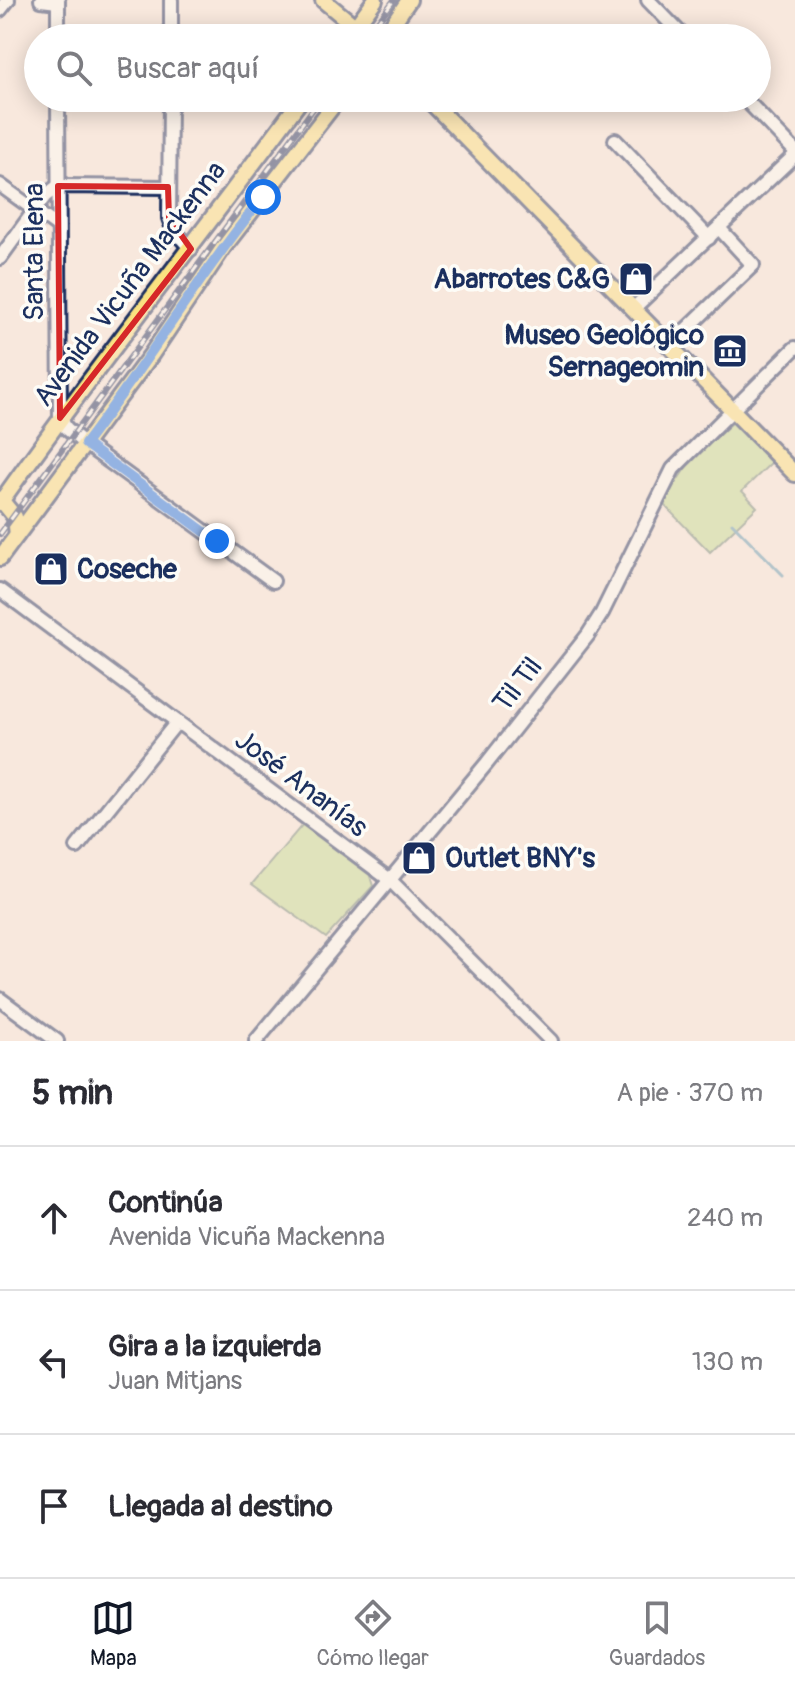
<!DOCTYPE html>
<html lang="es">
<head>
<meta charset="utf-8">
<style>
  body { margin:0; font-family:Pangolin,sans-serif; background:#f2f2f3; color:#2b2b33 }
  .stop { position:absolute; width:24px; height:24px; margin:-18px; border:6px solid #1a73e8; border-radius:50%; background:#fff }
  .stop.end { background:#1a73e8; border-color:#fff; box-shadow:0 2px 8px #0008 }
  .list { margin:0; padding:0; list-style:none }
  h2 { display:flex; justify-content:space-between; align-items:center; height:104px; margin:0; padding:0 32px; font-size:34px }
  h2 small { font-size:26px; font-weight:400; color:#7c7c81 }
  .list li { display:grid; grid-template-columns:52px 1fr auto; gap:24px; align-items:center; box-sizing:border-box; height:144px; padding:0 32px; border-top:2px solid #e1e1e2 }
  .list b { display:block; font-size:30px; white-space:nowrap }
  .list p { margin:0; font-size:26px; white-space:nowrap; color:#7c7c81 }
  .list em { font-size:26px; font-style:normal; color:#7c7c81 }
  .icon { flex:none; width:44px; height:44px; fill:none; stroke:currentColor; stroke-width:2; stroke-linecap:round; stroke-linejoin:round }
  .map { position:relative; flex:none; width:795px; height:1041px; overflow:hidden }
  .search { position:absolute; background:#fff; box-shadow:0 4px 20px #0003; left:24px; right:24px; top:24px; height:88px; display:flex; align-items:center; gap:20px; box-sizing:border-box; padding:0 28px; border-radius:44px; color:#7c7c81; font-size:30px }
  .sheet { height:536px; background:#fff }
  nav { display:flex; justify-content:space-around; align-items:center; box-sizing:border-box; height:112px; border-top:2px solid #e1e1e2; background:#fff; font-size:22px; color:#7c7c81 }
  nav a { display:grid; justify-items:center; gap:4px }
  nav .on { color:#111827 }
  .map>svg:first-child { display:block }
  .green { fill:#c4dd94; stroke:#708679; stroke-width:2 }
  .lines { fill:none; stroke-linecap:round; stroke-linejoin:round }
  .stream { stroke:#6199b3; stroke-width:3 }
  .minor-casing { stroke:#1b2f5e; stroke-width:18 }
  .major-casing { stroke:#1b2f5e; stroke-width:20 }
  .minor { stroke:#fdfcf7; stroke-width:12 }
  .major { stroke:#fae180; stroke-width:14 }
  .rail-casing { stroke:#1b2f5e; stroke-width:6 }
  .rail { stroke:#fdfcf7; stroke-width:3; stroke-dasharray:9; stroke-linecap:butt }
  .route { stroke:#1a73e8; stroke-width:10 }
  .marked { fill:none; stroke:#d62828; stroke-width:6; stroke-linejoin:round }
  .labels { text-anchor:middle; dominant-baseline:central; stroke-width:7; stroke-linejoin:round; paint-order:stroke }
  .street-label { font-size:28px; fill:#1b2f5e; stroke:#fdfcf7 }
  .poi-label { font-size:28px; font-weight:bold; fill:#1b2f5e; stroke:#fdfcf7; text-anchor:end }
</style>
</head>
<body>
<div class="map">
<svg width="795" height="1041" viewBox="0 0 795 1041">
  <rect width="100%" height="100%" fill="#f8e8dd"/>
  <filter id="ink" filterUnits="userSpaceOnUse"><feTurbulence type="fractalNoise" baseFrequency=".0125" numOctaves="2"/><feDisplacementMap in="SourceGraphic" scale="16" xChannelSelector="R" yChannelSelector="G"/><feConvolveMatrix kernelMatrix="1 2 1 2 8 2 1 2 1" color-interpolation-filters="sRGB"/></filter>
  <g filter="url(#ink)">
    <g class="green">
      <path d="M 733,422 L 772,462 L 742,491 L 757,507 L 710,552 L 662,503 L 689,463 Z"/>
      <path d="M 303,824 L 369,873 L 373,886 L 326,938 L 252,884 Z"/>
    </g>
    <g class="lines">
      <path class="stream" d="M 732,523 L 783,575"/>
      <defs>
        <g id="minor">
          <path d="M 41,0 L 58,2"/>
          <path d="M 58,0 L 58,38"/>
          <path d="M 648,0 L 685,38"/>
          <path d="M 0,10 L 8,0"/>
          <path d="M 171,38 L 171,0"/>
          <path d="M 58,98 L 60,418 L 66,428 L 85,444 L 273,581"/>
          <path d="M 170,98 L 169,218 L 173,229 L 191,249"/>
          <path d="M 744,98 L 795,151"/>
          <path d="M 615,140 L 709,238"/>
          <path d="M 0,185 L 58,227"/>
          <path d="M 0,258 L 45,196 L 58,186 L 168,187"/>
          <path d="M 633,309 L 795,155"/>
          <path d="M 669,346 L 753,265 L 719,228"/>
          <path d="M 0,590 L 390,880 L 551,1041"/>
          <path d="M 77,847 L 177,722"/>
          <path d="M 0,999 L 57,1041"/>
          <path d="M 256,1041 L 487,763 L 588,635 L 602,613 L 673,469 L 795,348"/>
        </g>
        <g id="major">
          <path d="M 323,0 L 369,38"/>
          <path d="M 347,38 L 375,0"/>
          <path d="M 383,38 L 409,0"/>
          <path d="M 427,98 L 795,474"/>
          <path d="M 2,501 L 15,517 L 17,535"/>
          <path d="M 0,503 C 97,365 202,234 302,98"/>
          <path d="M 0,558 L 151,355 L 223,248 L 339,98"/>
        </g>
      </defs>
      <use href="#minor" class="minor-casing"/>
      <use href="#major" class="major-casing"/>
      <use href="#minor" class="minor"/>
      <use href="#major" class="major"/>
      <defs>
        <g id="rail">
          <path d="M 365,38 L 394,0"/>
          <path d="M 0,534 L 321,98"/>
        </g>
      </defs>
      <use href="#rail" class="rail-casing"/>
      <use href="#rail" class="rail"/>
    </g>
  </g>
  <g class="lines" filter="url(#ink)">
    <path class="route" d="M 217,541 L 85,444 C 147,363 199,276 263,197"/>
  </g>
  <path d="M0 0H795V1041H0ZM 58,186 L 168,187 L 169,218 L 191,249 L 60,418 Z" fill="#f8e8dd" fill-opacity=".55" fill-rule="evenodd"/>
  <path class="marked" d="M 58,186 L 168,187 L 169,218 L 191,249 L 60,418 Z"/>
  <defs>
    <symbol id="shop-square" viewBox="-11 -11 22 22"><rect x="-9" y="-9" width="18" height="18" rx="4" fill="#1b2f5e" stroke="#fdfcf7"/><path d="M-5-2.5h2.3a2.7 3.5 0 0 1 5.4 0H5L5.5 6h-11ZM-1.5-2.5h3a1.5 2.3 0 0 0-3 0Z" fill="#fff"/></symbol>
    <symbol id="museum-square" viewBox="-11 -11 22 22"><rect x="-9" y="-9" width="18" height="18" rx="4" fill="#1b2f5e" stroke="#fdfcf7"/><path d="M0-6L6-3V-2H-6V-3ZM-5-1h2V3h-2ZM-1-1h2V3h-2ZM3-1h2V3H3ZM-6 4H6V6H-6Z" fill="#fff"/></symbol>
  </defs>
  <g fill-rule="evenodd">
    <use href="#shop-square" x="616" y="259" width="40" height="40"/>
    <use href="#museum-square" x="710" y="331" width="40" height="40"/>
    <use href="#shop-square" x="31" y="549" width="40" height="40"/>
    <use href="#shop-square" x="399" y="838" width="40" height="40"/>
  </g>
  <g class="labels">
    <g class="street-label">
      <text transform="translate(34 252) rotate(-90)">Santa Elena</text>
      <text transform="translate(130 284) rotate(-53)">Avenida Vicuña Mackenna</text>
      <text transform="translate(518 685) rotate(-52)">Til Til</text>
      <text transform="translate(301 784) rotate(37)">José Ananías</text>
    </g>
    <g class="poi-label">
      <text x="610" y="279">Abarrotes C&amp;G</text>
      <text x="704" y="335">Museo Geológico<tspan x="704" dy="32">Sernageomin</tspan></text>
      <text x="77" y="569" text-anchor="start">Coseche</text>
      <text x="445" y="858" text-anchor="start">Outlet BNY's</text>
    </g>
  </g>
</svg>
<div class="stop" style="left:263px;top:197px"></div>
<div class="stop end" style="left:217px;top:541px"></div>
<div class="search"><svg class="icon" aria-label="search" viewBox="0 0 24 24"><circle cx="10" cy="10" r="6"/><path d="M15 15l6 6"/></svg>Buscar aquí</div>
</div>
<section class="sheet">
<h2>5 min<small>A pie · 370 m</small></h2>
<ul class="list">
<li><svg class="icon" aria-label="ahead" viewBox="0 0 24 24"><path d="M12 20V5M6 11l6-6 6 6"/></svg><div><b>Continúa</b><p>Avenida Vicuña Mackenna</p></div><em>240 m</em></li>
<li><svg class="icon" aria-label="left" viewBox="0 0 24 24"><path d="M17 20v-9H6M10 6l-5 5 5 5"/></svg><div><b>Gira a la izquierda</b><p>Juan Mitjans</p></div><em>130 m</em></li>
<li><svg class="icon" aria-label="arrive" viewBox="0 0 24 24"><path d="M6 21V4h12l-3 4 3 4H6"/></svg><div><b>Llegada al destino</b></div></li>
</ul>
</section>
<nav>
<a class="on"><svg class="icon" aria-label="map" viewBox="0 0 24 24"><path d="M3 6l6-2 6 2 6-2v14l-6 2-6-2-6 2zM9 4v14M15 6v14"/></svg>Mapa</a>
<a><svg class="icon" aria-label="directions" viewBox="0 0 24 24"><path d="M12 3l9 9-9 9-9-9zM9 14v-3h6M13 9l2 2-2 2"/></svg>Cómo llegar</a>
<a><svg class="icon" aria-label="saved" viewBox="0 0 24 24"><path d="M7 4h10v16l-5-4-5 4z"/></svg>Guardados</a>
</nav>
</body>
</html>
